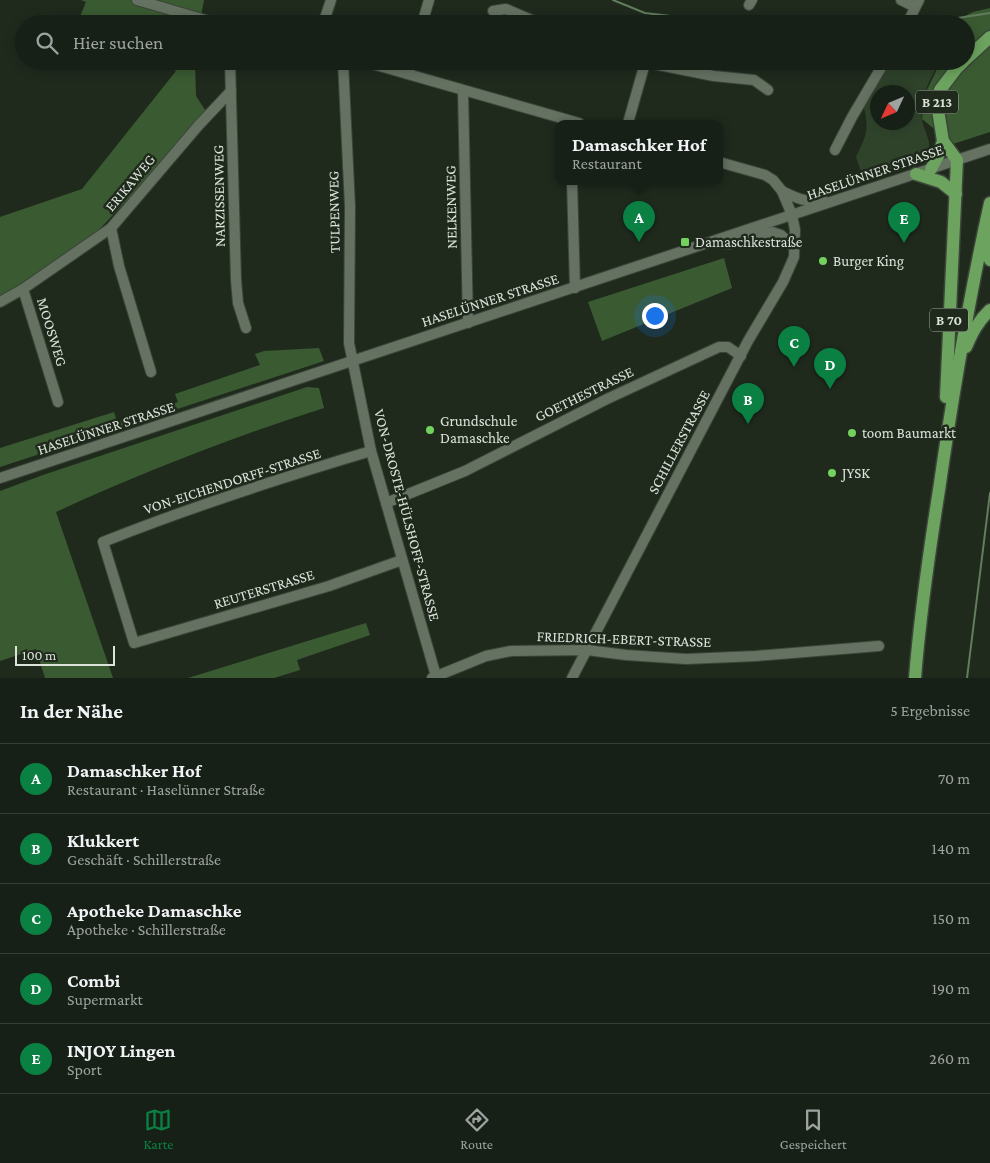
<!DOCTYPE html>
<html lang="de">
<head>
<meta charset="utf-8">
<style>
  body { margin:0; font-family:"Crimson Pro",serif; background:#20281f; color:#f1f3f6 }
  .compass { position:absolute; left:870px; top:85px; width:45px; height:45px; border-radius:50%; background:#172016; box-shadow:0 2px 12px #0003; rotate:226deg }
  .scale { position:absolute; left:15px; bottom:12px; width:100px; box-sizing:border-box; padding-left:5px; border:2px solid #dce3da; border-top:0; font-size:14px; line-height:18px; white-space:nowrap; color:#dce3da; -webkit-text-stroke:4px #1f2a1d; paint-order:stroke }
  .you { position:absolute; left:654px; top:315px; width:18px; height:18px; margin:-12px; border:4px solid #fff; border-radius:50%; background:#1a73e8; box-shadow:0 0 0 8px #1a73e833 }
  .badge { display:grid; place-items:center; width:32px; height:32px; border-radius:50%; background:#0b8043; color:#fff; font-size:16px; font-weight:700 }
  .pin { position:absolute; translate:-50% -41px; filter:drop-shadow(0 1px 2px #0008) }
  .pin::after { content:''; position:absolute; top:26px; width:18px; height:15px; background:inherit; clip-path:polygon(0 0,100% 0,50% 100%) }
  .popup { position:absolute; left:555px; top:120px; width:168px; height:65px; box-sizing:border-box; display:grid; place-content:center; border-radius:10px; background:#172016; filter:drop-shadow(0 1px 4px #0005); font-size:16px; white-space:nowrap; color:#9ea3a1 }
  .popup b { font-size:19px; color:#f1f3f6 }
  .popup::after { content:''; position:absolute; left:50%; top:100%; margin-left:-10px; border:10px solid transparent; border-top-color:#172016 }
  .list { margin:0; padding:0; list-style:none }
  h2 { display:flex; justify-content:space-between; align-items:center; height:65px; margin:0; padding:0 20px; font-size:21px }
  h2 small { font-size:16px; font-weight:400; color:#9ea3a1 }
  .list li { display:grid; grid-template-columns:32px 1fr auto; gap:15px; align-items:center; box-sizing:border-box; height:70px; padding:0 20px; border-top:1px solid #363e35 }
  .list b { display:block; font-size:19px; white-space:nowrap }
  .list p { margin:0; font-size:16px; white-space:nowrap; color:#9ea3a1 }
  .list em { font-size:16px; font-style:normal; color:#9ea3a1 }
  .icon { flex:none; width:28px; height:28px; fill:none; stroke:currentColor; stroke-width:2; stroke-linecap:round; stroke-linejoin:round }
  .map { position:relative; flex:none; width:990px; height:678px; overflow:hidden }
  .search { position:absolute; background:#172016; box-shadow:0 2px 12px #0003; left:15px; right:15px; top:15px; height:55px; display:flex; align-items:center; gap:12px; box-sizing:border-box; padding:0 18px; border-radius:28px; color:#9ea3a1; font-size:19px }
  .sheet { height:415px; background:#172016 }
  nav { display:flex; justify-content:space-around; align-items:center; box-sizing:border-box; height:70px; border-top:1px solid #363e35; background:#172016; font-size:14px; color:#9ea3a1 }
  nav a { display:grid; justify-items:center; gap:2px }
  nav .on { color:#0b8043 }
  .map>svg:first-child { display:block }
  .green { fill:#2f432b; fill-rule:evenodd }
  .forest { fill:#3a5b32 }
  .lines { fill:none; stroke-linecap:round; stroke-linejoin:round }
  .stream { stroke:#637c5d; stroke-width:2 }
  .minor-casing { stroke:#3c453a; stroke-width:12 }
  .major-casing { stroke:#3c453a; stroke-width:15 }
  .minor { stroke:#657262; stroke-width:10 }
  .major { stroke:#6ca35f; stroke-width:12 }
  .poi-dot { fill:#72d25d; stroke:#1f2a1d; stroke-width:2 }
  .labels { text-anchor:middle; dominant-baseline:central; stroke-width:5; stroke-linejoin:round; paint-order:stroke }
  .shield { fill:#1f2a1d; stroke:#a3aca1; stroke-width:1 }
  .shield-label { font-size:14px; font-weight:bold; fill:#dce3da }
  .street-label { font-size:15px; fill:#dce3da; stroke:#1f2a1d }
  .poi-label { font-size:15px; fill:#dce3da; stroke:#1f2a1d; text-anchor:start }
</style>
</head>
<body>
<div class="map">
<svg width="990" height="678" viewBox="0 0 990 678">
  <rect width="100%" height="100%" fill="#1f2a1d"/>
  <path class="green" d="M 888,61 L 941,61 C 930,77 919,100 922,120 C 923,130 936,147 925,156 C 915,165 878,176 864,180 L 856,157 C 868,133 869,129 863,103 ZM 878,92 L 908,92 L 908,122 L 878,122 Z"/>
  <g class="forest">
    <path d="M 81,0 L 130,0 L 200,21 L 199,24 L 77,24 L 86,2 Z"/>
    <path d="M 148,0 L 204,0 L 201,16 Z"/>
    <path d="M 990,8 L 990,132 L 953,144 L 922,119 L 924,96 L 941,61 L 966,61 L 966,31 L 969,27 L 966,27 L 966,24 L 949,24 L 973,12 Z"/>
    <path d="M 152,61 L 195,61 L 196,96 L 207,113 L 174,151 L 90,239 L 0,297 L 0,217 L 82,189 L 176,71 Z"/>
    <path d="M 724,258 L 732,288 L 602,341 L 588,302 Z"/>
    <path d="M 319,348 L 324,361 L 0,467 L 0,448 L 114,412 L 117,422 L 178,402 L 175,394 L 260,365 L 255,354 L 264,351 Z"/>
    <path d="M 307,387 L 319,388 L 324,408 C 233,437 143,472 56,512 L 113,678 L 45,678 L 36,649 L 0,661 L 0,491 L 43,475 Z"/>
    <path d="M 366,623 L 370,635 L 297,660 L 300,670 L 274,678 L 188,678 Z"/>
  </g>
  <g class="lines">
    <g class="stream">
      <path d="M 613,0 L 645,13 L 740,24"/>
      <path d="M 937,24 L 945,20 L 990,13"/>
      <path d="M 967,678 L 990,493"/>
    </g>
    <defs>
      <g id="minor">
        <path d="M 137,0 L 219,24"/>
        <path d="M 901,0 L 915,7"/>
        <path d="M 749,5 L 752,0"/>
        <path d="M 493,11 L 506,9 L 541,24"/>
        <path d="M 323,24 L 331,0"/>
        <path d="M 422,24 L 429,0"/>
        <path d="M 907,24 L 919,0"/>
        <path d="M 230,61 L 236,280 L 238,303 L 246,328"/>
        <path d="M 343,61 L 350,207 L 349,343 L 371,451 L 436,676"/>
        <path d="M 362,61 L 579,123"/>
        <path d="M 639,61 L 714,76 L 754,80 L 768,90"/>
        <path d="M 408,74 L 412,61"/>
        <path d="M 463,91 L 468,323"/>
        <path d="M 628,123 L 645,63"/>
        <path d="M 835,150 L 852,117 L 885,61"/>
        <path d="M 572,181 L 575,288"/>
        <path d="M 782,191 C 798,199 805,202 824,201"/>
        <path d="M 111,228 L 119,266 L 151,372"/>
        <path d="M 714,242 L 729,244 L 772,232 L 781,235 L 794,248"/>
        <path d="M 23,289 L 58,402"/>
        <path d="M 0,302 L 23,289 L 111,228 L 198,126 L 231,91"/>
        <path d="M 371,451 C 280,478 191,507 103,542 L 134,643 L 329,586 L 402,560"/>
        <path d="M 0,478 L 990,149"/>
        <path d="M 386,503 L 465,471 L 607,399 L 719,347 L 728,347 L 741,356"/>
        <path d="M 432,678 L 486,656 L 511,651 L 587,650 L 626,655 L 686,659 L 756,656 L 879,646"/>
        <path d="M 572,678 L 748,341 L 783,282 L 794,257 L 795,230 L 792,215 L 782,191 L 773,180 L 765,175 L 719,162"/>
      </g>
      <g id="major">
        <path d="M 966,59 L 990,37"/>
        <path d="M 931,169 L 938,156 L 943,141"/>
        <path d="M 916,174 L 941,182 L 956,194"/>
        <path d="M 988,238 L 987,247 L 990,260"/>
        <path d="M 966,347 C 972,333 978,321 990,310"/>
        <path d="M 946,397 L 957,160 L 943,141 L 937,104 L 940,90 L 956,69 L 964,61"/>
        <path d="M 915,678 C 920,615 929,553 939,490 C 953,393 969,298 990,203"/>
      </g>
    </defs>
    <use href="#minor" class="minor-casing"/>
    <use href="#major" class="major-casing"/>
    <use href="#minor" class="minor"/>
    <use href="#major" class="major"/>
  </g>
  <g class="poi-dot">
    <rect x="680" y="237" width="10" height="10" rx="2.5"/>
    <circle cx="823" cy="261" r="5"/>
    <circle cx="430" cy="430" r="5"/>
    <circle cx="852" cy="433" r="5"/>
    <circle cx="832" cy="473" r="5"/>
  </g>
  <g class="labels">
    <g class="shield">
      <rect x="916" y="90.5" width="42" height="23" rx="4"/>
      <rect x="930" y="308.5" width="38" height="23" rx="4"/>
    </g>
    <g class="shield-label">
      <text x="937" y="102">B 213</text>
      <text x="949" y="320">B 70</text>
    </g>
    <g class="street-label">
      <text transform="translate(875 172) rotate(-19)">HASELÜNNER STRASSE</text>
      <text transform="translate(130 183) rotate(-50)">ERIKAWEG</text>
      <text transform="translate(219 196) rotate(-91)">NARZISSENWEG</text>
      <text transform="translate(451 207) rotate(-91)">NELKENWEG</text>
      <text transform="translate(334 212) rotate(-91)">TULPENWEG</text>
      <text transform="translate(490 300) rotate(-18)">HASELÜNNER STRASSE</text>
      <text transform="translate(52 332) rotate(73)">MOOSWEG</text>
      <text transform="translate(584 394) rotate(-26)">GOETHESTRASSE</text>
      <text transform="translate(106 428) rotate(-18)">HASELÜNNER STRASSE</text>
      <text transform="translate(679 442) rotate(-62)">SCHILLERSTRASSE</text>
      <text transform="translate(232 481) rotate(-18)">VON-EICHENDORFF-STRASSE</text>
      <text transform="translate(407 515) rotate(75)">VON-DROSTE-HÜLSHOFF-STRASSE</text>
      <text transform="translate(264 589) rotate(-17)">REUTERSTRASSE</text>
      <text transform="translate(624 639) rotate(2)">FRIEDRICH-EBERT-STRASSE</text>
    </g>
    <g class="poi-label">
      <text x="695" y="242">Damaschkestraße</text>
      <text x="833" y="261">Burger King</text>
      <text x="440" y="421">Grundschule<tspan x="440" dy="17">Damaschke</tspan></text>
      <text x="862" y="433">toom Baumarkt</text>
      <text x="842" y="473">JYSK</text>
    </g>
  </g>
</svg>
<svg class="compass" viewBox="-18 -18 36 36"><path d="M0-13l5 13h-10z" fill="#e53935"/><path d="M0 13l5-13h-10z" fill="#9ea3a1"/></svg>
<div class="scale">100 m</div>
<div class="you"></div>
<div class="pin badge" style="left:639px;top:242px">A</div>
<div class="popup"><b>Damaschker Hof</b>Restaurant</div>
<div class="pin badge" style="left:748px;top:424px">B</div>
<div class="pin badge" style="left:794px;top:367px">C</div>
<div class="pin badge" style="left:830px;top:389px">D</div>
<div class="pin badge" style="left:904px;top:243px">E</div>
<div class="search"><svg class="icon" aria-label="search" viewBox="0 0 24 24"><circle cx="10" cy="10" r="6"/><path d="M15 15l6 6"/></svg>Hier suchen</div>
</div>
<section class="sheet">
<h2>In der Nähe<small>5 Ergebnisse</small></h2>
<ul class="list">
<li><span class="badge">A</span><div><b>Damaschker Hof</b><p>Restaurant · Haselünner Straße</p></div><em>70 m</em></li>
<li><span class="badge">B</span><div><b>Klukkert</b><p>Geschäft · Schillerstraße</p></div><em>140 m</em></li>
<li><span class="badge">C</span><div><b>Apotheke Damaschke</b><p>Apotheke · Schillerstraße</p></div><em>150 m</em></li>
<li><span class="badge">D</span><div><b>Combi</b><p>Supermarkt</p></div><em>190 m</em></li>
<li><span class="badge">E</span><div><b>INJOY Lingen</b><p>Sport</p></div><em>260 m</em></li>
</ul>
</section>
<nav>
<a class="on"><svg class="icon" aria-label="map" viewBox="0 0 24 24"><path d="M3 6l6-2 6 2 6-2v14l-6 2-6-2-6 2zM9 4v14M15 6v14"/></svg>Karte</a>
<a><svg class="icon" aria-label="directions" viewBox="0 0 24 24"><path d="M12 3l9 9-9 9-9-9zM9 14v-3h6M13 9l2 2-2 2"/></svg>Route</a>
<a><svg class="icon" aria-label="saved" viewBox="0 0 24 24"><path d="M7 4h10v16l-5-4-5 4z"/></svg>Gespeichert</a>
</nav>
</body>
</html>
